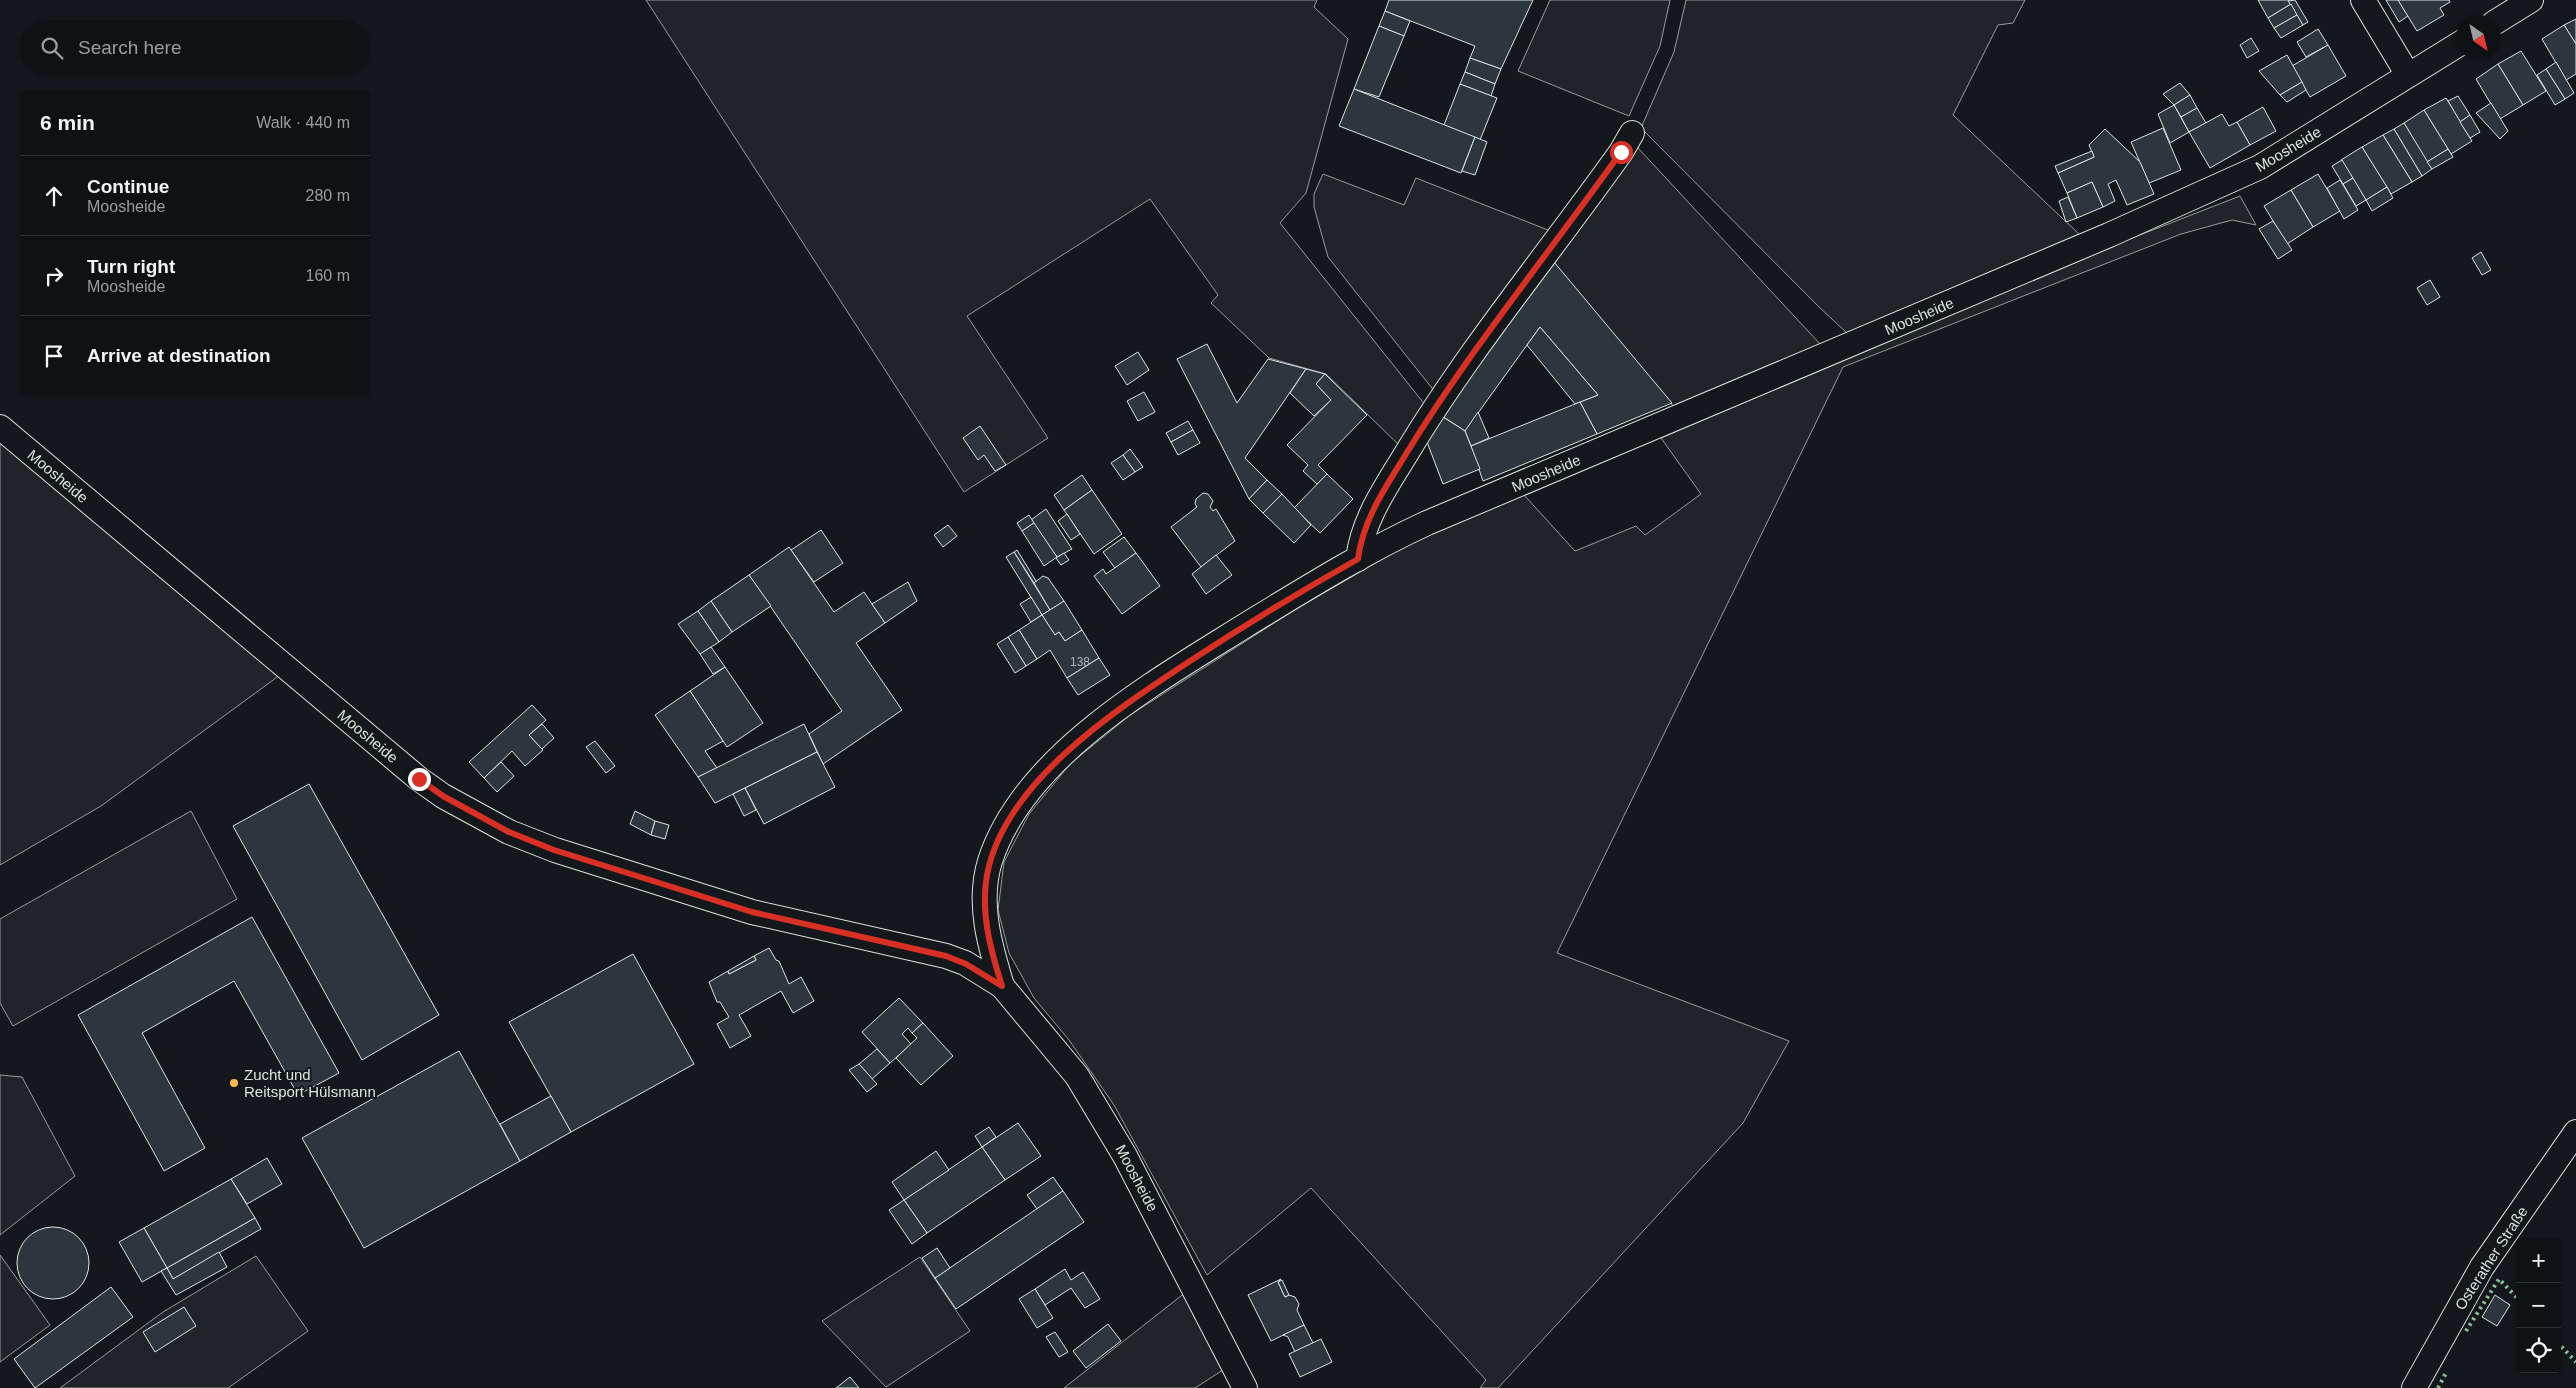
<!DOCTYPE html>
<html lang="en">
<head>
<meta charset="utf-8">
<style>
  body { margin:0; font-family:Helvetica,sans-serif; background:#1d2022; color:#f1f3f6 }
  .controls { position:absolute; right:15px; bottom:15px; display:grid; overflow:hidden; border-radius:5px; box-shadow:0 1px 4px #0004 }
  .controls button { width:45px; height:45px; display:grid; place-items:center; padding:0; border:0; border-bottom:1px solid #2f3234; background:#0f1215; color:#f1f3f6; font:25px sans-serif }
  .compass { position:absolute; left:2456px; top:15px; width:45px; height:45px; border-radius:50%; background:#0f1215; box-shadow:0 1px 4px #0004; rotate:146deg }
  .stop { position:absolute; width:15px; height:15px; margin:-11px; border:4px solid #d93025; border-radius:50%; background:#fff }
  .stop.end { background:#d93025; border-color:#fff; box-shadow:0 1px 5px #0008 }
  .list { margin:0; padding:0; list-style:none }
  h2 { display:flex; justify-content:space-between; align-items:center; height:65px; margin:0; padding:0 20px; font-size:21px }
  h2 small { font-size:16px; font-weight:400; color:#9b9ea0 }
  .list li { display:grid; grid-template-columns:32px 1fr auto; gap:15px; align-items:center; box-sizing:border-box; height:80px; padding:0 20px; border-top:1px solid #2f3234 }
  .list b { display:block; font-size:19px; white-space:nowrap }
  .list p { margin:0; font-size:16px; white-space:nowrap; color:#9b9ea0 }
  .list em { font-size:16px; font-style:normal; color:#9b9ea0 }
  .icon { flex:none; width:28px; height:28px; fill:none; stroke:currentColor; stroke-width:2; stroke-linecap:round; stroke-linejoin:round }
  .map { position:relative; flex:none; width:2576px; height:1388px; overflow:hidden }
  .search { position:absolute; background:#0f1215; box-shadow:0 1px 4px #0004; left:20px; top:20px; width:350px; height:55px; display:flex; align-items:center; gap:12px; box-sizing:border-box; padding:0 18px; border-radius:28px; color:#9b9ea0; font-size:19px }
  .panel { position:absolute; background:#0f1215; box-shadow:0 1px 4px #0004; left:20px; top:90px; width:350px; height:305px; border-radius:5px }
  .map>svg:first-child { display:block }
  .green { fill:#202428; stroke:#939e99 }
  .building { fill:#2c363c; stroke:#d8e6dc }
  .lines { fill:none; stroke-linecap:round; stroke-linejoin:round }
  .street-casing { stroke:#d8e6dc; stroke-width:26 }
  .street { stroke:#14181c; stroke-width:24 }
  .hedge { stroke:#8ac095; stroke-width:4; stroke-dasharray:2.5 4; stroke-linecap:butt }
  .route { stroke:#d93025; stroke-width:6 }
  .poi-dot { fill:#ffb74d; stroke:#14181c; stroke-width:2 }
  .labels { text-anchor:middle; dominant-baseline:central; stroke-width:4; stroke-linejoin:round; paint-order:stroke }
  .number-label { font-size:12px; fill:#adbab4 }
  .street-label { font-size:15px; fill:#d8e6dc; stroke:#14181c }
  .poi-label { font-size:15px; fill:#d8e6dc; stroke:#14181c; text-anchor:start }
</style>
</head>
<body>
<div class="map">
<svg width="2576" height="1388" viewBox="0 0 2576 1388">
  <rect width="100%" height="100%" fill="#14181c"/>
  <g class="green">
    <path d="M 646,0 L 1317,0 L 1314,7 L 1348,39 L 1306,193 L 1280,223 L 1426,406 L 1402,448 L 1326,374 L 1269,358 L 1211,303 L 1218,295 L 1150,199 L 967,316 L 1048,438 L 964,492 Z"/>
    <path d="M 1550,0 L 1670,0 L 1660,46 L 1629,116 L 1518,71 Z"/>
    <path d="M 1686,0 L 2025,0 L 2013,23 L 1998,25 L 1953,115 L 2079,234 L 1847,333 L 1819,307 L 1641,128 L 1674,52 Z"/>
    <path d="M 1637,147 L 1821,345 L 1674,407 L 1552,261 Z"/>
    <path d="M 1323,174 L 1404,205 L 1416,178 L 1553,232 L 1435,392 L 1328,257 L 1314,207 L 1314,194 Z"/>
    <path d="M 2240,196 L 2256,225 L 2232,220 L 2181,234 L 1843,367 L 1557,953 L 1789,1041 L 1743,1123 L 1498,1388 L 1480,1388 L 1486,1380 L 1311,1188 L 1207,1275 L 1114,1105 L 1069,1040 L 1034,998 L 1009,953 L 998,910 L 1004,862 L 1029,814 L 1070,764 L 1130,715 L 1296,609 L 1412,542 L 1524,495 L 1575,551 L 1636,526 L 1645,535 L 1701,494 L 1661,438 L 2127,240 Z"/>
    <path d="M 0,438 L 280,675 L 101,806 L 0,865 Z"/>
    <path d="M 191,811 L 237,899 L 13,1026 L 0,1003 L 0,919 Z"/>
    <path d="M 0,1075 L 22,1077 L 75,1176 L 0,1235 Z"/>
    <path d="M 0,1255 L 50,1325 L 0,1362 Z"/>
    <path d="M 256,1256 L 308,1331 L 228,1388 L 60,1388 L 163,1312 Z"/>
    <path d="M 920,1257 L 970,1331 L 886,1387 L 822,1321 Z"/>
    <path d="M 1186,1292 L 1223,1370 L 1195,1388 L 1064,1388 Z"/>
  </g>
  <g class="building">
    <path d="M 1389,0 L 1533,0 L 1501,69 L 1470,58 L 1475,46 L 1385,11 Z"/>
    <path d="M 2258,0 L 2289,0 L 2291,4 L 2268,18 Z"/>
    <path d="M 2295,0 L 2308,22 L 2303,25 L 2288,1 Z"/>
    <path d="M 2386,0 L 2398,0 L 2408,16 L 2399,22 Z"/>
    <path d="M 2398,0 L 2449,0 L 2450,2 L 2440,8 L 2444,15 L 2417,31 Z"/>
    <path d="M 2291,4 L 2297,15 L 2274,28 L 2268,18 Z"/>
    <path d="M 1385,11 L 1410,21 L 1404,36 L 1379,26 Z"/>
    <path d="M 2297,15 L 2303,25 L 2281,38 L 2274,28 Z"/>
    <path d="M 2576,19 L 2576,44 L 2564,25 Z"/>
    <path d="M 2564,25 L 2576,44 L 2576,74 L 2566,80 L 2542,39 Z"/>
    <path d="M 1379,26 L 1404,36 L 1379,97 L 1354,89 Z"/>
    <path d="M 2318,29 L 2328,45 L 2306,57 L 2297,42 Z"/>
    <path d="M 2251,38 L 2259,51 L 2247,58 L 2240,45 Z"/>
    <path d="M 2328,45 L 2346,76 L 2310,97 L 2292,66 Z"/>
    <path d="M 2521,51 L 2546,91 L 2523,105 L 2498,64 Z"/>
    <path d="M 2287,55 L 2302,82 L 2280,95 L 2259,71 Z"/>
    <path d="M 1470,58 L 1501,69 L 1495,84 L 1465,72 Z"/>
    <path d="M 2556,62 L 2574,93 L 2565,99 L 2546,69 Z"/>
    <path d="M 2498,64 L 2523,105 L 2500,119 L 2476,79 Z"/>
    <path d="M 2546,69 L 2565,99 L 2555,105 L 2537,75 Z"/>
    <path d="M 1465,72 L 1495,84 L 1491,96 L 1460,84 Z"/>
    <path d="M 2302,82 L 2306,90 L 2287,102 L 2280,95 Z"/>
    <path d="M 2180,83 L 2190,95 L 2174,105 L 2163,94 Z"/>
    <path d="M 1460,84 L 1497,98 L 1480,140 L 1444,125 Z"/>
    <path d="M 1354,89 L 1475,137 L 1461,173 L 1339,126 Z"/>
    <path d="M 2190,95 L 2197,108 L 2181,117 L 2174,105 Z"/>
    <path d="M 2458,96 L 2470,115 L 2460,122 L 2448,101 Z"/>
    <path d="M 2446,98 L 2472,141 L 2451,154 L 2424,110 Z"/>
    <path d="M 2491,103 L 2508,131 L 2500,139 L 2476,113 Z"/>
    <path d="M 2174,105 L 2189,132 L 2170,143 L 2158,114 Z"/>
    <path d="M 2263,107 L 2276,131 L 2250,145 L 2237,122 Z"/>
    <path d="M 2197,108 L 2206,123 L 2189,132 L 2181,117 Z"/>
    <path d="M 2424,110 L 2448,149 L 2427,162 L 2404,123 Z"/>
    <path d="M 2222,114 L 2229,126 L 2237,122 L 2250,145 L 2210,168 L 2189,132 Z"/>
    <path d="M 2470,115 L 2480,132 L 2470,138 L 2460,122 Z"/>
    <path d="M 2404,123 L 2432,169 L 2422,176 L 2394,129 Z"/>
    <path d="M 2163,128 L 2181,170 L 2149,183 L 2131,142 Z"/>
    <path d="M 2105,129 L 2140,162 L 2154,194 L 2127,205 L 2116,180 L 2108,184 L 2115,201 L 2103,207 L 2092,182 L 2067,193 L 2058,173 L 2094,157 L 2089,145 Z"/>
    <path d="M 2394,129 L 2422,176 L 2412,182 L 2383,135 Z"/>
    <path d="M 2383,135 L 2412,182 L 2391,194 L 2362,147 Z"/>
    <path d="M 1475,137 L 1487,142 L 1475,175 L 1462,171 Z"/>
    <path d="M 2362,147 L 2387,187 L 2366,200 L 2341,160 Z"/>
    <path d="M 2448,149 L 2453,157 L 2432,169 L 2427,162 Z"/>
    <path d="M 2092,151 L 2094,157 L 2058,173 L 2055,166 Z"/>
    <path d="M 2342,160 L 2353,178 L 2343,184 L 2332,166 Z"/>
    <path d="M 2318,174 L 2340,211 L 2313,227 L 2291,190 Z"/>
    <path d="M 2353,178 L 2366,200 L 2356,206 L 2343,184 Z"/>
    <path d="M 2340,180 L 2358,210 L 2344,219 L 2327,188 Z"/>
    <path d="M 2092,182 L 2103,207 L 2077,218 L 2067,193 Z"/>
    <path d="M 2387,187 L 2393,198 L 2372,211 L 2366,200 Z"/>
    <path d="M 2291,190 L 2313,227 L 2287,244 L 2264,206 Z"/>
    <path d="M 2068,197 L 2077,218 L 2066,222 L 2059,201 Z"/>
    <path d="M 2273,221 L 2292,250 L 2278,259 L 2259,229 Z"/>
    <path d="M 2481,252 L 2491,270 L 2482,275 L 2472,258 Z"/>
    <path d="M 1554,262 L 1672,403 L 1597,434 L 1580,402 L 1598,395 L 1540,327 L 1465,431 L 1442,416 Z"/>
    <path d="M 2430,280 L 2440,297 L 2427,305 L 2417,288 Z"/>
    <path d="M 1540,327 L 1598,395 L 1575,404 L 1527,345 Z"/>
    <path d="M 1207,344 L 1237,403 L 1268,359 L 1306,369 L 1245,458 L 1267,480 L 1249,499 L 1177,359 Z"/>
    <path d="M 1138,352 L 1149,370 L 1127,385 L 1115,366 Z"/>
    <path d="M 1306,369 L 1325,374 L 1316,384 L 1331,400 L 1314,416 L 1290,393 Z"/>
    <path d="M 1325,374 L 1367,415 L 1318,465 L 1327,474 L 1317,484 L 1303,471 L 1308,465 L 1287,445 L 1331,400 L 1316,384 Z"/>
    <path d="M 1144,392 L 1155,412 L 1138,421 L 1127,401 Z"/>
    <path d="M 1580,402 L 1597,434 L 1483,481 L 1471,446 Z"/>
    <path d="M 1478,412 L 1489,438 L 1471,446 L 1465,431 Z"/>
    <path d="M 1443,417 L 1465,431 L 1480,469 L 1443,484 L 1427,442 Z"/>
    <path d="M 1188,421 L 1193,430 L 1171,442 L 1166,433 Z"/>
    <path d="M 980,426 L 1006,465 L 995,471 L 984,455 L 978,460 L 963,438 Z"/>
    <path d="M 1193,430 L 1200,443 L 1178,455 L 1171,442 Z"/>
    <path d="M 1130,449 L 1143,467 L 1135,472 L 1123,455 Z"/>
    <path d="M 1123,455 L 1135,472 L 1123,480 L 1111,463 Z"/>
    <path d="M 1327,474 L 1353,499 L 1320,533 L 1294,508 Z"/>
    <path d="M 1082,475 L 1092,490 L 1064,510 L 1054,495 Z"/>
    <path d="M 1267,480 L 1282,494 L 1263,513 L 1249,499 Z"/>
    <path d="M 1092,490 L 1122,534 L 1094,554 L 1064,510 Z"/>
    <path d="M 1203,493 L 1208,494 L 1213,501 L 1210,507 L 1213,511 L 1216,509 L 1235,541 L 1201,567 L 1171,527 L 1197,507 L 1195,504 L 1196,499 Z"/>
    <path d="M 1282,494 L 1311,525 L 1294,543 L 1263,513 Z"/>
    <path d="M 1046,509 L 1072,549 L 1057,557 L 1031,520 Z"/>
    <path d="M 1067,514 L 1080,534 L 1071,540 L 1058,521 Z"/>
    <path d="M 1029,515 L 1034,523 L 1022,531 L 1017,523 Z"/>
    <path d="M 1034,523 L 1057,557 L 1044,566 L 1022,531 Z"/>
    <path d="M 948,525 L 957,536 L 943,547 L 934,535 Z"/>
    <path d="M 821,530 L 843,563 L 814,582 L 791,550 Z"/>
    <path d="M 1124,537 L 1136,553 L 1115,568 L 1103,552 Z"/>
    <path d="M 789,547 L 834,612 L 864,592 L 872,604 L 885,623 L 856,643 L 902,710 L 823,764 L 809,734 L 842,711 L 749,575 Z"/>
    <path d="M 1017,550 L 1036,581 L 1034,583 L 1014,552 Z"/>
    <path d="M 1014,552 L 1050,610 L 1042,615 L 1006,557 Z"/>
    <path d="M 1064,553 L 1069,560 L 1061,565 L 1056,558 Z"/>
    <path d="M 1136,553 L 1160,586 L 1122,614 L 1094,576 L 1103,569 L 1106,574 Z"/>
    <path d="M 1216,555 L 1232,575 L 1206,594 L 1192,574 Z"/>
    <path d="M 749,575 L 771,606 L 732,632 L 711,601 Z"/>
    <path d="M 1043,576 L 1048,578 L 1064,601 L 1050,610 L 1034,583 Z"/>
    <path d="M 908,582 L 917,601 L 885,623 L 872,604 Z"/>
    <path d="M 1031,597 L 1042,615 L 1031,622 L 1020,604 Z"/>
    <path d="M 711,601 L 732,632 L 719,642 L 698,611 Z"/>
    <path d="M 1064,601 L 1082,630 L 1065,641 L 1059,632 L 1055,635 L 1042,615 Z"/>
    <path d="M 698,611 L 719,642 L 700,654 L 678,624 Z"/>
    <path d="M 1042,615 L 1055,635 L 1059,632 L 1065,641 L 1082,630 L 1099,658 L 1067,678 L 1050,650 L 1037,659 L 1019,630 Z"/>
    <path d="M 1019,630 L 1037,659 L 1026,666 L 1008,637 Z"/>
    <path d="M 1008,637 L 1026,666 L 1015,673 L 997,644 Z"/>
    <path d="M 711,647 L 725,667 L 713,674 L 700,654 Z"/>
    <path d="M 1099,658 L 1110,675 L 1078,695 L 1067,678 Z"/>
    <path d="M 725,667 L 763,723 L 727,747 L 690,691 Z"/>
    <path d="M 690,691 L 723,741 L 705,751 L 717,768 L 698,777 L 655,715 Z"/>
    <path d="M 532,705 L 546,720 L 529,735 L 543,750 L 525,766 L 512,751 L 484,778 L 469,762 Z"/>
    <path d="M 542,724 L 554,738 L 542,749 L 529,735 Z"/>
    <path d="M 804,724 L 817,752 L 715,803 L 698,777 Z"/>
    <path d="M 595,741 L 615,766 L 606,773 L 586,747 Z"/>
    <path d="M 817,752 L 835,787 L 764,824 L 745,788 Z"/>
    <path d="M 501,762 L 514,776 L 497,792 L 484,778 Z"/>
    <path d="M 309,784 L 439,1015 L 362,1060 L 233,826 Z"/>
    <path d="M 745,788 L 756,810 L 744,816 L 733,794 Z"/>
    <path d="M 635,811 L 655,821 L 651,835 L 630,824 Z"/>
    <path d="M 655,821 L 669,825 L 665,839 L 651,835 Z"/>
    <path d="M 252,917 L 339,1073 L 298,1095 L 234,981 L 142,1033 L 205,1148 L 164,1171 L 78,1015 Z"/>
    <path d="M 769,948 L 776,960 L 779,961 L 789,984 L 801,977 L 814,1001 L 793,1013 L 781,991 L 739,1015 L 751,1036 L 730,1048 L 717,1024 L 729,1017 L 720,1002 L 717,1002 L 709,982 L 728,971 L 729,974 L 756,960 L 754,956 Z"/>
    <path d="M 633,954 L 694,1064 L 571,1132 L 509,1022 Z"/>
    <path d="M 754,956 L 756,960 L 729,974 L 728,971 Z"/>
    <path d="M 899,998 L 923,1023 L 912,1033 L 908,1028 L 902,1034 L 911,1044 L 890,1063 L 862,1032 Z"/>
    <path d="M 923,1023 L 953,1056 L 921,1085 L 896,1058 L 917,1038 L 912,1033 Z"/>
    <path d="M 877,1049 L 890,1063 L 872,1079 L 859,1064 Z"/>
    <path d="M 459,1051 L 520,1161 L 364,1248 L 302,1138 Z"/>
    <path d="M 859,1064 L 877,1084 L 867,1092 L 849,1070 Z"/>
    <path d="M 551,1096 L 571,1132 L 520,1161 L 500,1124 Z"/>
    <path d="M 1018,1123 L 1041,1156 L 1005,1180 L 982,1147 Z"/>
    <path d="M 989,1127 L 996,1137 L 982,1147 L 975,1136 Z"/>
    <path d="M 982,1147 L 1005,1180 L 927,1233 L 904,1200 Z"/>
    <path d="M 936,1151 L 949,1170 L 904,1200 L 892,1182 Z"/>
    <path d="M 267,1158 L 282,1184 L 247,1204 L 231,1179 Z"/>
    <path d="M 1053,1177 L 1063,1191 L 1037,1209 L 1027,1195 Z"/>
    <path d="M 231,1179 L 255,1218 L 167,1268 L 144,1228 Z"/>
    <path d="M 1063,1191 L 1084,1222 L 956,1309 L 935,1278 Z"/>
    <path d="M 904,1200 L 927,1233 L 912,1244 L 889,1210 Z"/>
    <path d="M 255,1218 L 261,1229 L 173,1279 L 167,1268 Z"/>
    <circle cx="53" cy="1263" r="36"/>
    <path d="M 144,1228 L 167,1268 L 142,1282 L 119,1242 Z"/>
    <path d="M 937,1248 L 950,1268 L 935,1278 L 922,1258 Z"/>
    <path d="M 219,1252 L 227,1267 L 176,1295 L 161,1271 L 167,1268 L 173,1279 Z"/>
    <path d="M 1065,1269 L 1071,1280 L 1083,1272 L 1100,1299 L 1085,1308 L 1071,1288 L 1045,1305 L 1035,1289 Z"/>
    <path d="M 1281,1279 L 1278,1282 L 1285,1297 L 1289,1295 L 1295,1297 L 1299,1304 L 1297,1310 L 1304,1325 L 1271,1341 L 1248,1295 Z"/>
    <path d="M 1282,1280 L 1289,1295 L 1285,1297 L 1278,1282 Z"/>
    <path d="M 111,1287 L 133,1317 L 35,1388 L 14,1359 Z"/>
    <path d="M 1035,1289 L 1053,1318 L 1037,1328 L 1019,1299 Z"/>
    <path d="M 2495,1295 L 2510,1305 L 2497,1326 L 2482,1317 Z"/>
    <path d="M 184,1307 L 196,1326 L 155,1352 L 143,1332 Z"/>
    <path d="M 1108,1324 L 1121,1341 L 1086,1368 L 1073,1351 Z"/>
    <path d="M 1304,1325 L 1313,1343 L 1295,1352 L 1288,1337 L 1283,1335 Z"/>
    <path d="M 1055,1332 L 1068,1352 L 1059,1357 L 1046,1337 Z"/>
    <path d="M 1321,1339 L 1332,1362 L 1300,1377 L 1289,1354 Z"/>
    <path d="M 850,1377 L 859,1388 L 836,1388 Z"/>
  </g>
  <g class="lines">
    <defs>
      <g id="street">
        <path d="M 2363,0 L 2408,75"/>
        <path d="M 2494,23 L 2531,0"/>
        <path d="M 0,427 L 419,779 L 443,796 L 509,832 L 555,850 L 752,912 L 946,956 L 965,963 L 1002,986 L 1077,1076 L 1125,1156 L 1245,1388"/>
        <path d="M 1358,559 C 1363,519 1386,487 1406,454 C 1470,348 1550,252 1621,152 L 1632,133"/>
        <path d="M 1002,986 C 990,946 977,903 990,861 C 1024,755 1157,681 1246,625 C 1305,589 1364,552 1427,523 L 2109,235 L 2260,167 L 2464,41"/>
        <path d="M 2414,1388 L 2482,1267 L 2576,1132"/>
      </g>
    </defs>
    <use href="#street" class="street-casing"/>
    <use href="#street" class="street"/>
    <g class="hedge">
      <path d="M 2466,1331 L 2499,1279 L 2520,1301"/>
      <path d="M 2557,1342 L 2576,1362"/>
      <path d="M 2438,1388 L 2447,1371"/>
    </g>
  </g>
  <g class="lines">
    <path class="route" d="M 419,779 L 443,796 L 509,832 L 554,850 L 752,912 L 946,956 L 966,964 L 1002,986 C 991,951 980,913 987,875 C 1004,782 1117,709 1190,661 C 1245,625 1301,591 1358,559 C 1363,519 1386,487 1406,454 C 1471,348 1550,252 1621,152"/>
  </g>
  <circle class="poi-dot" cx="234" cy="1083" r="5"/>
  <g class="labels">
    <g class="number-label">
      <text x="1080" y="662">138</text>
    </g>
    <g class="street-label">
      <text transform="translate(2288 149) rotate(-31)">Moosheide</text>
      <text transform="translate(1919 316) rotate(-23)">Moosheide</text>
      <text transform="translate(1546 473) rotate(-23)">Moosheide</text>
      <text transform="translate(58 476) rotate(40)">Moosheide</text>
      <text transform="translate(368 736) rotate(40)">Moosheide</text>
      <text transform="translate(1137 1178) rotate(62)">Moosheide</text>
      <text transform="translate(2491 1258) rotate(-57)">Osterather Straße</text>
    </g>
    <g class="poi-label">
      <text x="244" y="1074">Zucht und<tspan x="244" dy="17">Reitsport Hülsmann</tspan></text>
    </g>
  </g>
</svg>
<div class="controls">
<button>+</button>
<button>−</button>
<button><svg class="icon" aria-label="locate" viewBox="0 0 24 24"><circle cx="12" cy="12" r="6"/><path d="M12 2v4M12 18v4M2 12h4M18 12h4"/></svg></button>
</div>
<svg class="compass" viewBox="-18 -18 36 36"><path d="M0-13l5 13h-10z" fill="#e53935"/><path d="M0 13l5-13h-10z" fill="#9b9ea0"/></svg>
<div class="stop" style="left:1621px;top:152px"></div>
<div class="stop end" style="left:419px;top:779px"></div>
<div class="search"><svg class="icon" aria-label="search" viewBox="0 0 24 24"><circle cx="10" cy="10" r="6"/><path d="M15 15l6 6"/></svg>Search here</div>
<section class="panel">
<h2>6 min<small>Walk · 440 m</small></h2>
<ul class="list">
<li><svg class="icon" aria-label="ahead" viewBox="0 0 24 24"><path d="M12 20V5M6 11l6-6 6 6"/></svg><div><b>Continue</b><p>Moosheide</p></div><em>280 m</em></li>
<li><svg class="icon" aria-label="right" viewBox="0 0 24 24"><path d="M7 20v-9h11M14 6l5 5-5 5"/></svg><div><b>Turn right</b><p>Moosheide</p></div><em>160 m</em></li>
<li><svg class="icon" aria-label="arrive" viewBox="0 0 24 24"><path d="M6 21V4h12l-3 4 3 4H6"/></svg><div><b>Arrive at destination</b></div></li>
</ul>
</section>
</div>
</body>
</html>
